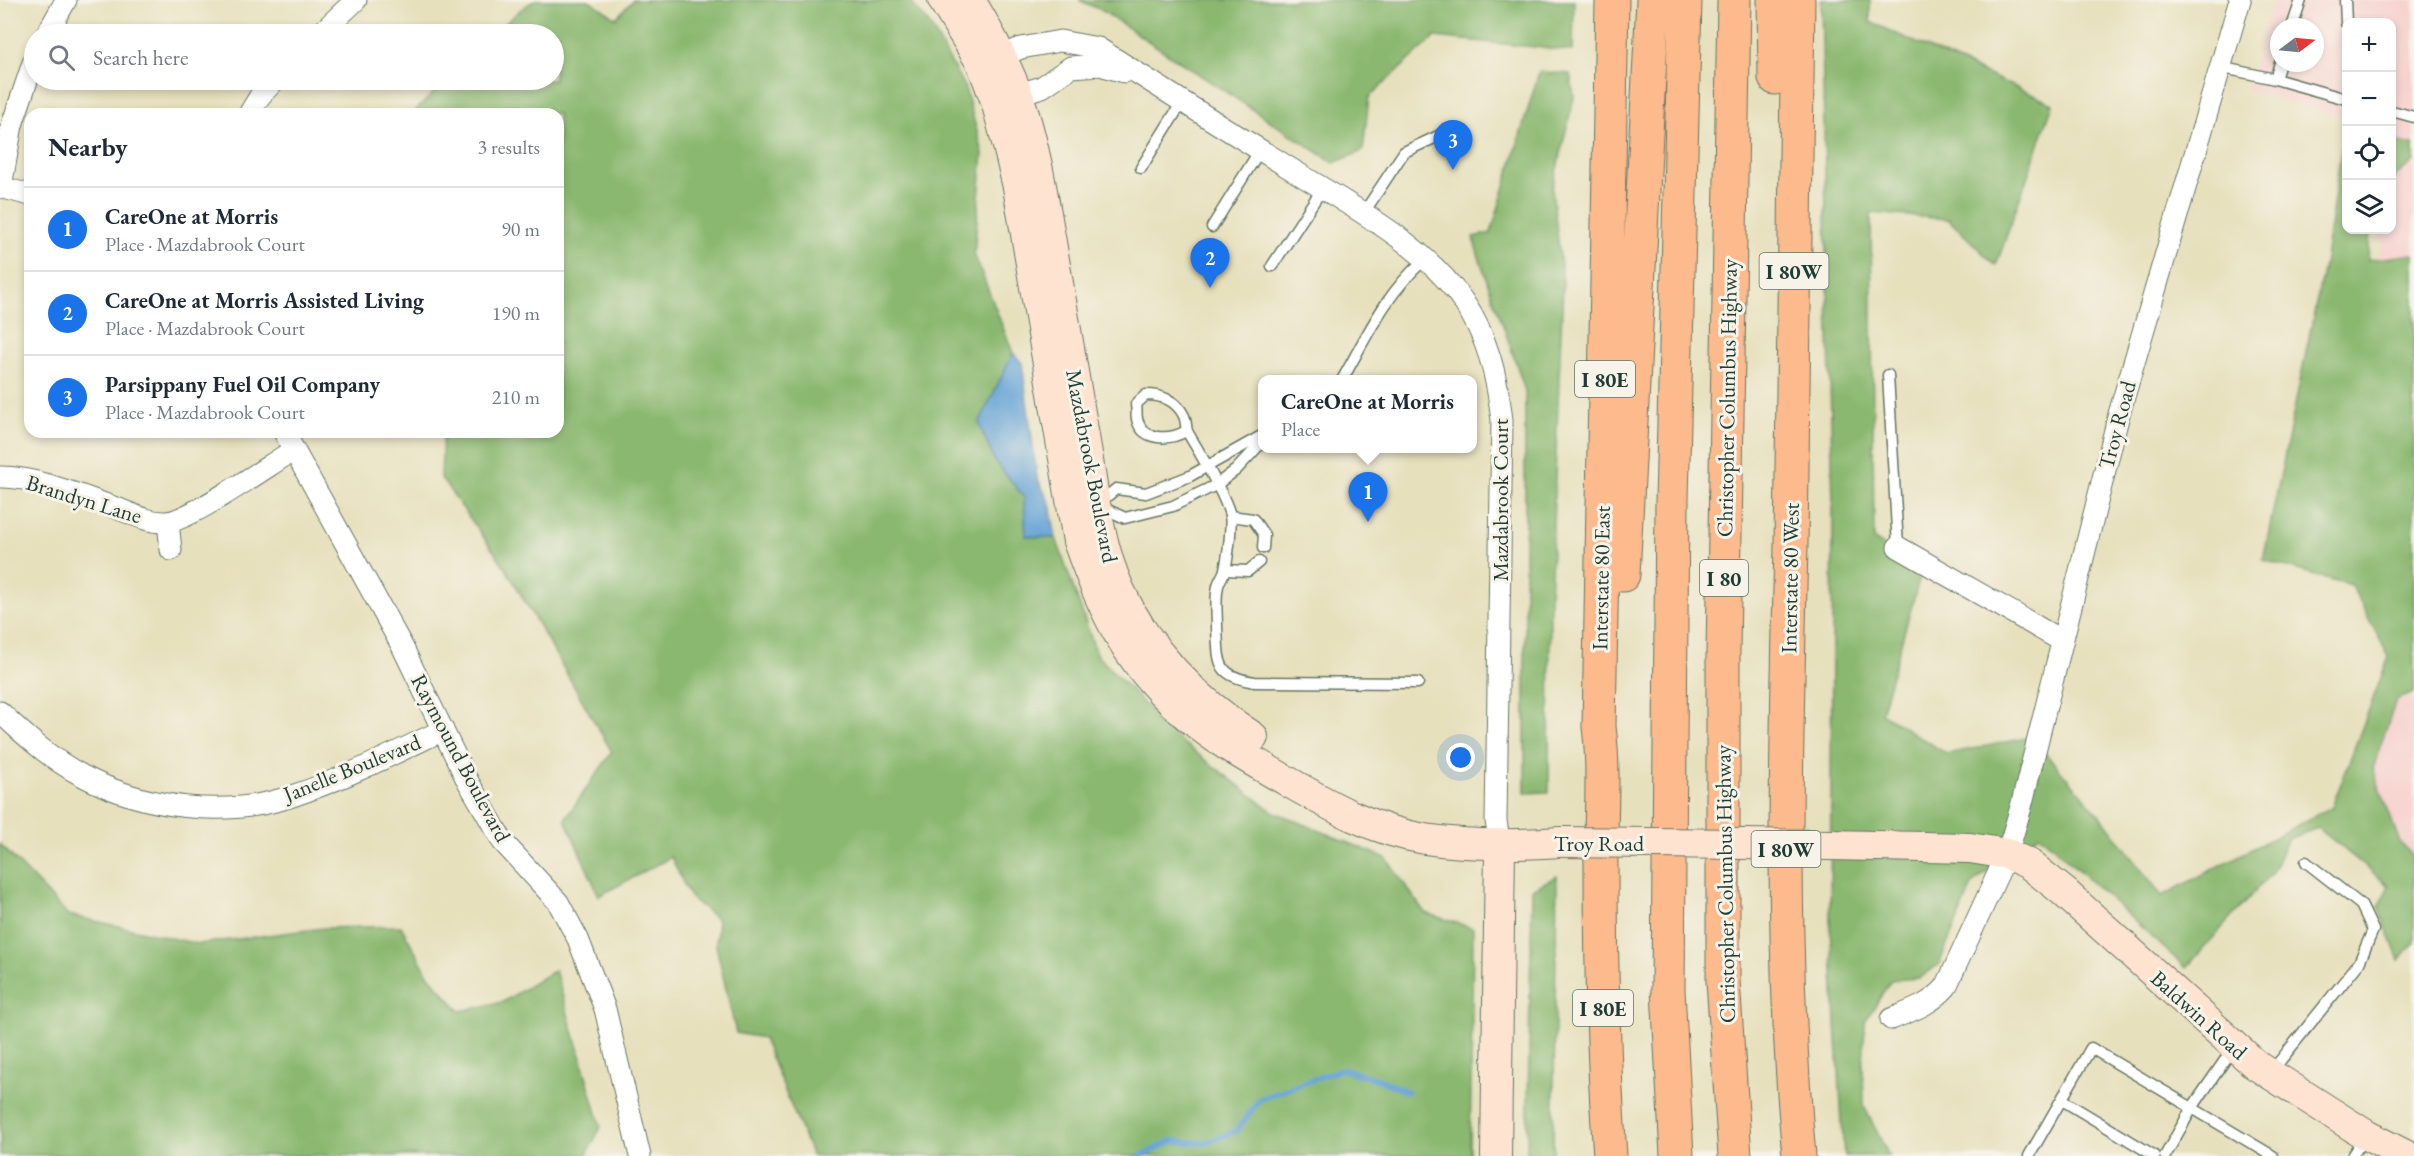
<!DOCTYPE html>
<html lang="en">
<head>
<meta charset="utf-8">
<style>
  body { margin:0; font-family:"EB Garamond",serif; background:#f6f6f7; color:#1f2937 }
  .controls { position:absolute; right:18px; top:18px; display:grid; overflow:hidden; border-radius:12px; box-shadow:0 3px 9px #0003 }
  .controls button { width:54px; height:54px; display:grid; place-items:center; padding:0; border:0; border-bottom:2px solid #e0e1e3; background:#fff; color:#1f2937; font:30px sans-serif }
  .compass { position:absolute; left:2270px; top:18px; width:54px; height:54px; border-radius:50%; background:#fff; box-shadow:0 3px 9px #0003; rotate:74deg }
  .you { position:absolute; left:1461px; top:758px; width:21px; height:21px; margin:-15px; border:4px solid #fff; border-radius:50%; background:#1a73e8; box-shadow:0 0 0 9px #1a73e833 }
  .badge { display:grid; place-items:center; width:39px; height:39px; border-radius:50%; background:#1a73e8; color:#fff; font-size:20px; font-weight:700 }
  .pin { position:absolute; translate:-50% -50px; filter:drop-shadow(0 2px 3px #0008) }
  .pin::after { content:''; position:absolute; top:32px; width:21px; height:18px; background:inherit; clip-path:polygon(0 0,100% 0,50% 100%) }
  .popup { position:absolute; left:1258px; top:375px; width:219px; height:78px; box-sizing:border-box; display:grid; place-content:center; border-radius:12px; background:#fff; filter:drop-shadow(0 2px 4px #0005); font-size:20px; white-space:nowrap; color:#747a83 }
  .popup b { font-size:22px; color:#1f2937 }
  .popup::after { content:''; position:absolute; left:50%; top:100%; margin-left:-12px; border:12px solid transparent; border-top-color:#fff }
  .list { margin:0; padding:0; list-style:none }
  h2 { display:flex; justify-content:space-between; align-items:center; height:78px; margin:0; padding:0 24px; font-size:26px }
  h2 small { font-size:20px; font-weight:400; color:#747a83 }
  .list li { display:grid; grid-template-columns:39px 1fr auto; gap:18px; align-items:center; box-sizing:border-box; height:84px; padding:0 24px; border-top:2px solid #e0e1e3 }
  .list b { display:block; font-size:22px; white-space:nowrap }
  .list p { margin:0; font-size:20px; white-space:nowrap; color:#747a83 }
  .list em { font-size:20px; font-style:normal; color:#747a83 }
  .icon { flex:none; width:33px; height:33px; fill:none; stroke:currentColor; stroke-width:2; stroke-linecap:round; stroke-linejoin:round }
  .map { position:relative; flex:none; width:2414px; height:1156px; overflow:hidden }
  .search { position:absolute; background:#fff; box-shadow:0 3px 9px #0003; left:24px; top:24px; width:540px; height:66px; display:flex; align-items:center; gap:15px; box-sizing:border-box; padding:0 21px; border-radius:33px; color:#747a83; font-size:22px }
  .panel { position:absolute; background:#fff; box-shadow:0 3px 9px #0003; left:24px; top:108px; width:540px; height:330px; border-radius:18px }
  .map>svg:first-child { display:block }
  .built { fill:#f7d0cd; fill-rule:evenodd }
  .forest { fill:#8ab870; stroke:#547a52; stroke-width:1.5 }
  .water { fill:#63a2d5; stroke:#417084; stroke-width:1.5 }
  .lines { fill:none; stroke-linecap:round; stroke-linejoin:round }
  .stream { stroke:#63a2d5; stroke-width:6 }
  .lane-casing { stroke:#657664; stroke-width:13 }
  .street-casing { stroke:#657664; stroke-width:23 }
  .secondary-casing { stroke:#657664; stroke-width:32 }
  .highway-casing { stroke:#657664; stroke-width:35 }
  .lane { stroke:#fff; stroke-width:10 }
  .street { stroke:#fff; stroke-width:21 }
  .secondary { stroke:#fee3d1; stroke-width:30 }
  .highway { stroke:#fcba8d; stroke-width:33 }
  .secondary-bridge-casing { stroke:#657664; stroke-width:32; stroke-linecap:butt }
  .secondary-bridge { stroke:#fee3d1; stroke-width:30 }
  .labels { text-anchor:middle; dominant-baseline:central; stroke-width:6; stroke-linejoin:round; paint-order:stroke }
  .shield { fill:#f7f3e8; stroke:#60746a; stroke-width:1.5 }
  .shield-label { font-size:21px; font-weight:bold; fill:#1f3d34 }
  .street-label { font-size:22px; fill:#1f3d34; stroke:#f7f3e8 }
</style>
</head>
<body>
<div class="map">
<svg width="2414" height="1156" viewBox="0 0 2414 1156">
  <rect width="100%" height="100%" fill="#f7f3e8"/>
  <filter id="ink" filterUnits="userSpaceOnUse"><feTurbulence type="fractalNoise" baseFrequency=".0167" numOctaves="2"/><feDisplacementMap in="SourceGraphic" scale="12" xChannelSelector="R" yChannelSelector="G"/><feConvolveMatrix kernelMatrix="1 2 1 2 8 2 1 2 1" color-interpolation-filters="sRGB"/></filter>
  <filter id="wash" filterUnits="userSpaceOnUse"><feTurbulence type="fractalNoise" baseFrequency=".008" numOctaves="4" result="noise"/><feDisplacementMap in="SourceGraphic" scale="24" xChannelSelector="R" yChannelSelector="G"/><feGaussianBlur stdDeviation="1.35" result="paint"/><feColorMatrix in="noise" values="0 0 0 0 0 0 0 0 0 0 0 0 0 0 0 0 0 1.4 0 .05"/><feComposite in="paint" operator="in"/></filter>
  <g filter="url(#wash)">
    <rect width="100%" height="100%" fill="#e7e0bd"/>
    <g class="built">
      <path d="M 2273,0 L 2414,0 L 2414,277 L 2375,287 L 2383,230 L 2392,230 L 2392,168 L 2397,130 L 2392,129 L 2392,22 L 2346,22 L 2346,117 L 2246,91 ZM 2279,27 L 2315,27 L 2315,63 L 2279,63 Z"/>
      <path d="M 2396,700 L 2414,700 L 2414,856 L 2400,843 L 2373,769 Z"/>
    </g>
    <g class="forest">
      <path d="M 535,0 L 589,0 L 616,18 L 633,0 L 909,0 L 930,25 L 965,88 L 983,153 L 974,254 L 1013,353 L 979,423 L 994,460 L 1024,497 L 1026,536 L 1056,538 L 1097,655 L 1178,739 L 1272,811 L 1386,858 L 1425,913 L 1473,928 L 1470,1156 L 812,1156 L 763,1038 L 736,1033 L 716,945 L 718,920 L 690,897 L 671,857 L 599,896 L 565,819 L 612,752 L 505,567 L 441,478 L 443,432 L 558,432 L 558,114 L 412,114 L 447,80 L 554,80 L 554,34 L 494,34 L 520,10 Z"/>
      <path d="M 1079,0 L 1574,0 L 1573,51 L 1435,37 L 1369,97 L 1363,151 L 1334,163 L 1101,10 Z"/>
      <path d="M 1821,0 L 1870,0 L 1870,22 L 2053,104 L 1996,266 L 1948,219 L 1871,213 L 1874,540 L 1922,570 L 1881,713 L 1947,754 L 2031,737 L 2099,814 L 2162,896 L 2332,807 L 2389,657 L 2351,585 L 2263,560 L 2324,265 L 2344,133 L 2346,134 L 2346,230 L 2370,230 L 2368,260 L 2414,254 L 2414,693 L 2396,700 L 2373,769 L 2400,843 L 2414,856 L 2414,944 L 2399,960 L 2378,907 L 2389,886 L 2318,828 L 2288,839 L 2272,872 L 2186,968 L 2039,834 L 1973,883 L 1939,964 L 1920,978 L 1891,980 L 1865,1022 L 1863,1066 L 1864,1106 L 1889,1156 L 1844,1156 L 1830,922 L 1833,505 Z"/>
      <path d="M 1539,72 L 1570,74 L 1574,97 L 1552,189 L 1563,283 L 1550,599 L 1549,792 L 1525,793 L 1525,392 C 1510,339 1488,290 1473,237 L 1491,233 Z"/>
      <path d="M 2392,141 L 2414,145 L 2414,161 L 2392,179 Z"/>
      <path d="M 0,844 L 68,915 L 198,944 L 324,928 L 401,926 L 429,976 L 460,1011 L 503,1002 L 555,970 L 601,1127 L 586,1156 L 0,1155 Z"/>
      <path d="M 1557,876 L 1553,1156 L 1527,1156 L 1532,889 Z"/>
    </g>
    <path class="water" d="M 1013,353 L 1022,363 L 1037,477 L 1050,504 L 1056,538 L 1026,536 L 1024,497 L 994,460 L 979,423 Z"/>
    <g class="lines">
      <path class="stream" d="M 1141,1156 L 1172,1141 L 1205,1143 L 1236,1131 L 1260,1099 L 1342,1069 L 1383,1081 L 1407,1092"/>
    </g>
  </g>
  <g filter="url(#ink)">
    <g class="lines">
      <defs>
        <g id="lane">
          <path d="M 2345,0 L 2346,23"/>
          <path d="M 2292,27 L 2301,0"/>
          <path d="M 2219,67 L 2275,79 L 2346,99"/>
          <path d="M 2275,79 L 2280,63"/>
          <path d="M 2392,111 L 2414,117"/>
          <path d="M 1141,168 L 1182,102"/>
          <path d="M 1363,214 L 1404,152 L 1447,132"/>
          <path d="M 1212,227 L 1260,150"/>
          <path d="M 1272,266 L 1322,189"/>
          <path d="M 1888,375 L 1898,547"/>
          <path d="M 1342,380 C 1368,334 1385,295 1424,260"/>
          <path d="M 1186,431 C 1171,440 1142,442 1137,419 C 1136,414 1137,409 1136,404 L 1146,395 C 1162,395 1177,401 1184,416 C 1187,422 1185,428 1188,433 C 1200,453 1224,493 1230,515 C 1232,525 1228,558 1225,569 C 1224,575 1219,580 1218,586 C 1215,599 1217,614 1217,627 C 1219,662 1215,676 1255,682 L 1418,683"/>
          <path d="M 1099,503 L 1116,489 L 1146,493 L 1190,476 L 1263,435"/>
          <path d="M 1099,506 L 1125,518 L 1173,506 L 1216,485 L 1236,470 L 1263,441"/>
          <path d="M 1230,516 L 1253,519 L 1264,535 L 1263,548"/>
          <path d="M 1225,570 L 1248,571 L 1259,562"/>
          <path d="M 2271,1072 L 2359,963 L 2373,930 L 2361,905 L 2306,862"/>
          <path d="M 2062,1100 L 2155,1156"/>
          <path d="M 2029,1156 L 2091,1048 L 2273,1156"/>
          <path d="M 2165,1156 L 2192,1108 L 2234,1047"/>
          <path d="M 2352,1156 L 2365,1136"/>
        </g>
        <g id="street">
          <path d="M 47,34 L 66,0"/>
          <path d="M 320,34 L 356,0"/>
          <path d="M 988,61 L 1021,48 L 1060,41 L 1098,48 C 1159,87 1221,126 1283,164 C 1343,202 1422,241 1463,301 C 1488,337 1497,377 1502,420 L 1496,821 L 1500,846"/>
          <path d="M 1005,98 L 1042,87 L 1071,67 L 1100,65 L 1124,72"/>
          <path d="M 249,114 L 260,96 L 275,80"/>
          <path d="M 0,187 L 30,195"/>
          <path d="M 1,187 L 12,125 L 34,60"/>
          <path d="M 284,432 L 402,646 L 466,778 L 503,842 L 558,902 L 578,939 L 605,1009 L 640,1156"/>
          <path d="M 0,477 C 34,476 86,498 119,509 C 134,515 150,523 167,522 C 191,520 269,465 294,450"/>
          <path d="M 168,522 L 171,550"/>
          <path d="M 1898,547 L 2062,641"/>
          <path d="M 0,712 C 25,736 52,760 83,776 C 144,808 225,819 292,796 C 344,779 393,754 443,730"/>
          <path d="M 1891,1019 C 1913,1010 1930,1005 1946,987 L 2007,854 L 2021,807 L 2119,414 L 2240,0"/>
        </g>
        <g id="secondary">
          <path d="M 943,0 L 982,64 L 996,101 L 1008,146 L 1018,187 L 1078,541 C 1103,613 1131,670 1191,719 C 1220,744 1255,762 1287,781 C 1330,806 1375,831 1425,839 C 1470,846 1516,845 1561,842"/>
          <path d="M 970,0 C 988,30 1004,60 1017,93 C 1035,143 1043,196 1052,248 C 1063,311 1073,374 1084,436 C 1093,487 1098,544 1120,591 C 1149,653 1196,700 1253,737"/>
          <path d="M 1829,845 L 1970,848 L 2007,854 L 2029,864 L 2064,892 L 2256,1065 L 2366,1135 L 2407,1156"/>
          <path d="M 1496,1156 L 1500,846"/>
        </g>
        <g id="highway">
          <path d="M 1734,0 L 1723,653 L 1723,981 L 1735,1156"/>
          <path d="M 1774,0 L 1775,78"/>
          <path d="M 1798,0 C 1796,182 1794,364 1791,546 C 1786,750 1780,953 1799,1156"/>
          <path d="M 1623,575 L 1653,0"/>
          <path d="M 1610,1156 C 1603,1059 1601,961 1601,864 C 1600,818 1605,773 1599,727 L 1612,0"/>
          <path d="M 1677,1156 L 1668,990 L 1669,862 L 1672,501 L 1685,0"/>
        </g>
      </defs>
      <use href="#lane" class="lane-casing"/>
      <use href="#street" class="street-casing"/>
      <use href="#secondary" class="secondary-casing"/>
      <use href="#highway" class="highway-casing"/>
      <use href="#lane" class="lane"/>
      <use href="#street" class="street"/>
      <use href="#secondary" class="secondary"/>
      <use href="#highway" class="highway"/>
      <defs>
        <path id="secondary-bridge" d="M 1561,842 L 1829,845"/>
      </defs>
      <use href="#secondary-bridge" class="secondary-bridge-casing"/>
      <use href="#secondary-bridge" class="secondary-bridge"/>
    </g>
  </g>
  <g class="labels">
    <g class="shield">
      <rect x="1759.5" y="253" width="69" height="36" rx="4.5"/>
      <rect x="1575" y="361" width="60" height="36" rx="4.5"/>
      <rect x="1700" y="560" width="48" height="36" rx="4.5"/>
      <rect x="1751.5" y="831" width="69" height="36" rx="4.5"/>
      <rect x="1573" y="990" width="60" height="36" rx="4.5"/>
    </g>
    <g class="shield-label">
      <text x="1794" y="271">I 80W</text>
      <text x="1605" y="379">I 80E</text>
      <text x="1724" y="578">I 80</text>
      <text x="1786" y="849">I 80W</text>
      <text x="1603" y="1008">I 80E</text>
    </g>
    <g class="street-label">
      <text transform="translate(1727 398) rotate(-89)">Christopher Columbus Highway</text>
      <text transform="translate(2117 425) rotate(-75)">Troy Road</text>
      <text transform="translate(1092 466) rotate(79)">Mazdabrook Boulevard</text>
      <text transform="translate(84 499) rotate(17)">Brandyn Lane</text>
      <text transform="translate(1500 500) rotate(-90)">Mazdabrook Court</text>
      <text transform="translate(1601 578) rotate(-89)">Interstate 80 East</text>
      <text transform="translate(1790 578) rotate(-89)">Interstate 80 West</text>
      <text transform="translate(461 758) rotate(62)">Raymound Boulevard</text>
      <text transform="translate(352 768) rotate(-22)">Janelle Boulevard</text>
      <text x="1599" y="843">Troy Road</text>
      <text transform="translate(1725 884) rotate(-91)">Christopher Columbus Highway</text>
      <text transform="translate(2199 1015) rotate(42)">Baldwin Road</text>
    </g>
  </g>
</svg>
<div class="controls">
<button>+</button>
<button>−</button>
<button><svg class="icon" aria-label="locate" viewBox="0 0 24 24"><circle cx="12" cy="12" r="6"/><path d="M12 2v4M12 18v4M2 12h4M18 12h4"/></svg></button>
<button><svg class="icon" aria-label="layers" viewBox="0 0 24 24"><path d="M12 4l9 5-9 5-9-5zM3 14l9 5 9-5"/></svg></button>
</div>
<svg class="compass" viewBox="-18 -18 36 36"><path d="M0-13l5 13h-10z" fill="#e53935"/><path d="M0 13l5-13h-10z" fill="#747a83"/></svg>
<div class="you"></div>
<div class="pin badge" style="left:1368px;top:522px">1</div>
<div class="popup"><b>CareOne at Morris</b>Place</div>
<div class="pin badge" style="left:1210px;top:288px">2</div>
<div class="pin badge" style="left:1453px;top:170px">3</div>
<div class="search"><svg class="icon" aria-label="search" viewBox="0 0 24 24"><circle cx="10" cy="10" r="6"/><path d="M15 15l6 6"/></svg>Search here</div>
<section class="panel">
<h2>Nearby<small>3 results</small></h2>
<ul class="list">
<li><span class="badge">1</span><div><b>CareOne at Morris</b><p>Place · Mazdabrook Court</p></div><em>90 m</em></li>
<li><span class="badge">2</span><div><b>CareOne at Morris Assisted Living</b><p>Place · Mazdabrook Court</p></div><em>190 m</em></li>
<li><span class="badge">3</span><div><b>Parsippany Fuel Oil Company</b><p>Place · Mazdabrook Court</p></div><em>210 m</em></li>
</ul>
</section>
</div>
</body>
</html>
